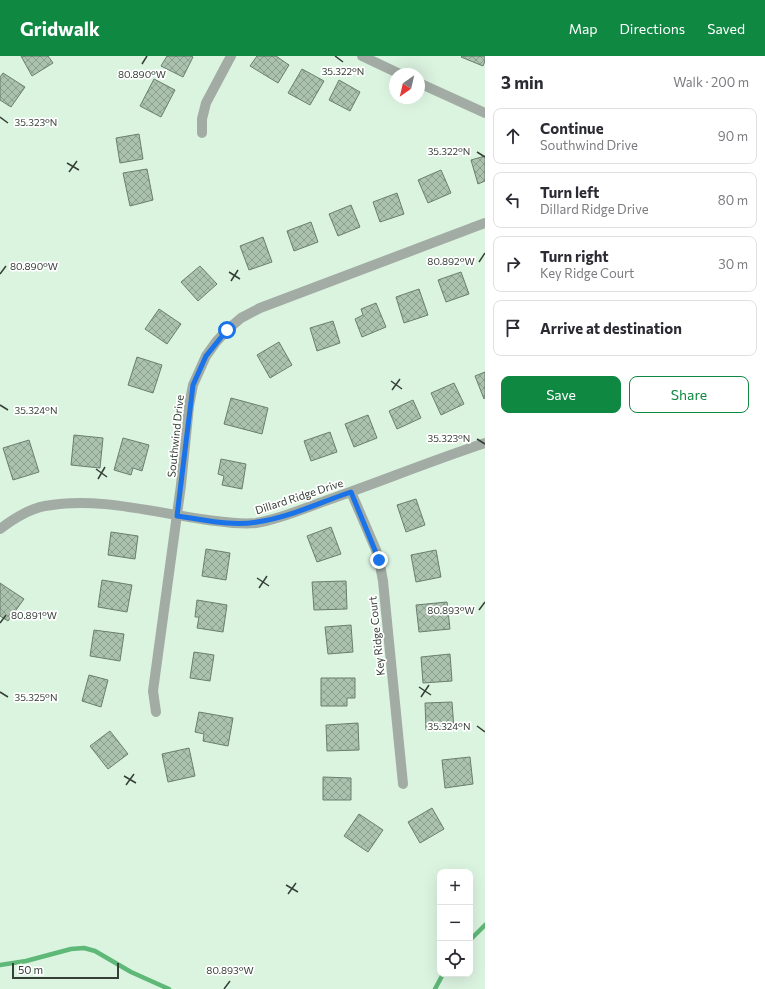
<!DOCTYPE html>
<html lang="en">
<head>
<meta charset="utf-8">
<style>
  body { margin:0; font-family:Commissioner,sans-serif; background:#f2f2f3; color:#2b2b33 }
  .controls { position:absolute; right:12px; bottom:12px; display:grid; overflow:hidden; border-radius:8px; box-shadow:0 4px 16px #0002 }
  .controls button { width:36px; height:36px; display:grid; place-items:center; padding:0; border:0; border-bottom:1px solid #e1e1e2; background:#fff; color:#2b2b33; font:20px sans-serif }
  .compass { position:absolute; left:389px; top:12px; width:36px; height:36px; border-radius:50%; background:#fff; box-shadow:0 4px 16px #0002; rotate:214deg }
  .scale { position:absolute; left:12px; bottom:10px; width:107px; box-sizing:border-box; padding-left:4px; border:2px solid #353f37; border-top:0; font-size:11px; line-height:14px; white-space:nowrap; color:#353f37; -webkit-text-stroke:3px #fff; paint-order:stroke }
  .stop { position:absolute; width:12px; height:12px; margin:-9px; border:3px solid #1a73e8; border-radius:50%; background:#fff }
  .stop.end { background:#1a73e8; border-color:#fff; box-shadow:0 1px 4px #0008 }
  .list { margin:0; padding:0; list-style:none }
  h2 { display:flex; justify-content:space-between; align-items:center; height:52px; margin:0; padding:0 16px; font-size:17px }
  h2 small { font-size:13px; font-weight:400; color:#7c7c81 }
  .list li { display:grid; grid-template-columns:26px 1fr auto; gap:12px; align-items:center; box-sizing:border-box; height:56px; margin:0 8px 8px; padding:0 8px; border:1px solid #e1e1e2; border-radius:8px }
  .list b { display:block; font-size:15px; white-space:nowrap }
  .list p { margin:0; font-size:13px; white-space:nowrap; color:#7c7c81 }
  .list em { font-size:13px; font-style:normal; color:#7c7c81 }
  .actions { display:flex; gap:8px; padding:12px 16px }
  .actions a { flex:1; padding:9px 0; border:1px solid #0f8842; border-radius:8px; text-align:center; font-size:14px; color:#0f8842 }
  .actions .main { background:#0f8842; color:#fff }
  .icon { flex:none; width:22px; height:22px; fill:none; stroke:currentColor; stroke-width:2; stroke-linecap:round; stroke-linejoin:round }
  .map { position:relative; flex:none; width:485px; height:933px; overflow:hidden }
  header { display:flex; align-items:center; gap:24px; box-sizing:border-box; height:56px; padding:0 20px; background:#0f8842; color:#fff }
  header strong { font-size:19px }
  nav { display:flex; gap:22px; margin-inline-start:auto; font-size:14px }
  main { display:flex }
  aside { flex:1; background:#fff }
  .map>svg:first-child { display:block }
  .lines { fill:none; stroke-linecap:round; stroke-linejoin:round }
  .stream { stroke:#5eb877; stroke-width:4.5 }
  .building { fill:url(#building-cross-hatch); stroke:#6a7f6e }
  .street { stroke:#a2aca4; stroke-width:10 }
  .route { stroke:#1a73e8; stroke-width:5 }
  .ticks { fill:none; stroke:#353f37; stroke-width:1.5 }
  .labels { text-anchor:middle; dominant-baseline:central; stroke-width:3.5; stroke-linejoin:round; paint-order:stroke }
  .street-label { font-size:11px; fill:#353f37; stroke:#fff }
  .ticks-label { font-size:10px; text-anchor:middle; fill:#353f37; stroke:#fff; stroke-width:3.5; stroke-linejoin:round; paint-order:stroke }
</style>
</head>
<body>
<header>
<strong>Gridwalk</strong>
<nav><a>Map</a><a>Directions</a><a>Saved</a></nav>
</header>
<main>
<div class="map">
<svg width="485" height="933" viewBox="0 0 485 933">
  <defs>
    <pattern id="building-cross-hatch" width="8" height="8" patternUnits="userSpaceOnUse"><rect width="8" height="8" fill="#abc2af"/><path d="M0 0l8 8M0 8l8-8" fill="none" stroke="#8c9f8f"/></pattern>
  </defs>
  <rect width="100%" height="100%" fill="#dbf4e0"/>
  <g class="lines">
    <g class="stream">
      <path d="M 470,884 L 485,869"/>
      <path d="M 0,909 L 26,905 L 71,893 L 84,892 L 95,895 L 131,916 L 169,933"/>
      <path d="M 435,933 L 443,918"/>
    </g>
  </g>
  <g class="building">
    <path d="M 21,0 L 48,0 L 53,7 L 32,20 Z"/>
    <path d="M 167,0 L 191,0 L 193,1 L 183,21 L 161,10 Z"/>
    <path d="M 257,0 L 276,0 L 289,9 L 278,27 L 250,10 Z"/>
    <path d="M 462,0 L 485,0 L 485,5 L 483,10 L 461,1 Z"/>
    <path d="M 302,13 L 324,25 L 310,49 L 288,37 Z"/>
    <path d="M 3,17 L 25,31 L 11,51 L 0,44 L 0,21 Z"/>
    <path d="M 154,23 L 175,34 L 161,61 L 140,50 Z"/>
    <path d="M 339,24 L 360,36 L 350,55 L 329,44 Z"/>
    <path d="M 139,78 L 143,103 L 120,107 L 116,82 Z"/>
    <path d="M 485,100 L 485,125 L 478,128 L 471,104 Z"/>
    <path d="M 147,113 L 153,144 L 130,150 L 123,117 Z"/>
    <path d="M 441,114 L 451,137 L 428,147 L 418,124 Z"/>
    <path d="M 397,137 L 404,158 L 380,166 L 373,146 Z"/>
    <path d="M 351,149 L 360,171 L 338,180 L 329,158 Z"/>
    <path d="M 311,166 L 318,186 L 294,195 L 287,175 Z"/>
    <path d="M 263,181 L 272,206 L 249,214 L 240,190 Z"/>
    <path d="M 200,210 L 217,228 L 198,245 L 181,226 Z"/>
    <path d="M 461,216 L 469,238 L 446,246 L 438,224 Z"/>
    <path d="M 419,233 L 428,259 L 404,267 L 396,241 Z"/>
    <path d="M 376,247 L 386,271 L 362,281 L 355,263 L 363,259 L 361,253 Z"/>
    <path d="M 159,253 L 181,268 L 167,288 L 145,273 Z"/>
    <path d="M 333,265 L 340,287 L 317,295 L 310,272 Z"/>
    <path d="M 279,286 L 292,309 L 270,322 L 257,299 Z"/>
    <path d="M 137,301 L 162,309 L 153,337 L 128,329 Z"/>
    <path d="M 485,316 L 485,342 L 484,343 L 475,320 Z"/>
    <path d="M 454,327 L 464,348 L 441,359 L 431,337 Z"/>
    <path d="M 231,342 L 268,352 L 262,378 L 224,368 Z"/>
    <path d="M 413,344 L 421,362 L 397,373 L 389,355 Z"/>
    <path d="M 368,359 L 377,382 L 354,391 L 345,368 Z"/>
    <path d="M 330,376 L 337,396 L 311,405 L 304,385 Z"/>
    <path d="M 74,379 L 103,382 L 100,412 L 71,409 Z"/>
    <path d="M 123,382 L 149,389 L 142,415 L 133,412 L 131,419 L 114,414 Z"/>
    <path d="M 29,384 L 39,416 L 13,424 L 3,392 Z"/>
    <path d="M 221,403 L 246,408 L 242,433 L 222,429 L 224,420 L 218,418 Z"/>
    <path d="M 416,443 L 425,469 L 406,476 L 397,449 Z"/>
    <path d="M 331,471 L 341,498 L 317,506 L 307,480 Z"/>
    <path d="M 111,476 L 138,480 L 135,503 L 108,499 Z"/>
    <path d="M 206,493 L 230,497 L 226,524 L 202,520 Z"/>
    <path d="M 436,494 L 441,521 L 416,526 L 411,499 Z"/>
    <path d="M 102,524 L 132,529 L 127,556 L 98,551 Z"/>
    <path d="M 346,525 L 347,553 L 314,554 L 312,526 Z"/>
    <path d="M 0,527 L 24,543 L 8,565 L 0,560 Z"/>
    <path d="M 197,544 L 227,549 L 223,576 L 197,572 L 199,561 L 195,561 Z"/>
    <path d="M 447,546 L 450,573 L 419,576 L 416,549 Z"/>
    <path d="M 351,569 L 353,596 L 328,598 L 325,571 Z"/>
    <path d="M 94,574 L 124,578 L 120,605 L 90,600 Z"/>
    <path d="M 194,596 L 214,599 L 210,625 L 190,622 Z"/>
    <path d="M 450,598 L 452,625 L 423,627 L 421,601 Z"/>
    <path d="M 89,619 L 108,624 L 101,651 L 82,645 Z"/>
    <path d="M 321,622 L 355,622 L 355,642 L 347,642 L 347,650 L 321,650 Z"/>
    <path d="M 452,646 L 454,673 L 426,674 L 425,647 Z"/>
    <path d="M 199,656 L 233,662 L 228,690 L 203,685 L 204,678 L 195,676 Z"/>
    <path d="M 358,667 L 359,694 L 327,695 L 326,669 Z"/>
    <path d="M 110,675 L 128,698 L 108,713 L 90,690 Z"/>
    <path d="M 189,692 L 195,720 L 168,726 L 162,698 Z"/>
    <path d="M 470,701 L 473,728 L 445,732 L 442,704 Z"/>
    <path d="M 323,721 L 351,722 L 351,744 L 323,744 Z"/>
    <path d="M 432,752 L 444,773 L 420,787 L 408,766 Z"/>
    <path d="M 359,758 L 383,774 L 368,796 L 344,780 Z"/>
  </g>
  <g class="lines">
    <g class="street">
      <path d="M 362,0 L 400,18"/>
      <path d="M 419,27 L 485,57"/>
      <path d="M 202,77 L 202,63 L 206,47 L 231,0"/>
      <path d="M 351,436 L 376,494 L 379,504 L 383,525 L 403,728"/>
      <path d="M 0,473 C 13,463 29,453 45,450 C 98,440 155,457 208,464 C 224,466 240,469 256,467 C 280,463 303,453 325,445 C 379,426 431,405 485,387"/>
      <path d="M 156,656 L 153,635 L 181,429 L 189,350 L 193,329 L 206,300 L 216,286 L 227,274 L 241,262 L 260,252 L 485,167"/>
    </g>
  </g>
  <g class="lines">
    <path class="route" d="M 227,274 L 206,300 L 193,329 L 177,460 C 202,463 231,471 257,466 C 288,462 321,446 351,436 L 379,504"/>
  </g>
  <path class="ticks" d="M 335,0 L 343,6M 142,8 L 147,0M 0,61 L 8,67M 477,96 L 485,101M 67,107 L 79,114M 69,116 L 77,105M 479,206 L 485,197M 229,216 L 240,223M 0,218 L 6,210M 231,225 L 238,214M 391,325 L 402,333M 392,334 L 400,323M 0,349 L 8,354M 477,383 L 485,388M 96,413 L 107,421M 98,423 L 105,411M 257,522 L 269,530M 259,532 L 267,520M 479,554 L 485,546M 0,567 L 6,559M 419,631 L 431,639M 0,636 L 8,641M 421,641 L 429,629M 477,670 L 485,676M 124,720 L 136,727M 126,729 L 134,718M 286,829 L 298,836M 288,838 L 296,827M 224,933 L 230,925"/>
  <g class="labels">
    <g class="street-label">
      <text transform="translate(175 380) rotate(-84)">Southwind Drive</text>
      <text transform="translate(299 440) rotate(-18)">Dillard Ridge Drive</text>
      <text transform="translate(376 580) rotate(-96)">Key Ridge Court</text>
    </g>
  </g>
  <g class="ticks-label">
    <text x="343" y="19">35.322°N</text>
    <text x="142" y="22">80.890°W</text>
    <text x="36" y="70">35.323°N</text>
    <text x="449" y="99">35.322°N</text>
    <text x="451" y="209">80.892°W</text>
    <text x="34" y="214">80.890°W</text>
    <text x="36" y="358">35.324°N</text>
    <text x="449" y="386">35.323°N</text>
    <text x="451" y="558">80.893°W</text>
    <text x="34" y="563">80.891°W</text>
    <text x="36" y="645">35.325°N</text>
    <text x="449" y="674">35.324°N</text>
    <text x="230" y="918">80.893°W</text>
  </g>
</svg>
<div class="controls">
<button>+</button>
<button>−</button>
<button><svg class="icon" aria-label="locate" viewBox="0 0 24 24"><circle cx="12" cy="12" r="6"/><path d="M12 2v4M12 18v4M2 12h4M18 12h4"/></svg></button>
</div>
<svg class="compass" viewBox="-18 -18 36 36"><path d="M0-13l5 13h-10z" fill="#e53935"/><path d="M0 13l5-13h-10z" fill="#7c7c81"/></svg>
<div class="scale">50 m</div>
<div class="stop" style="left:227px;top:274px"></div>
<div class="stop end" style="left:379px;top:504px"></div>
</div>
<aside>
<h2>3 min<small>Walk · 200 m</small></h2>
<ul class="list">
<li><svg class="icon" aria-label="ahead" viewBox="0 0 24 24"><path d="M12 20V5M6 11l6-6 6 6"/></svg><div><b>Continue</b><p>Southwind Drive</p></div><em>90 m</em></li>
<li><svg class="icon" aria-label="left" viewBox="0 0 24 24"><path d="M17 20v-9H6M10 6l-5 5 5 5"/></svg><div><b>Turn left</b><p>Dillard Ridge Drive</p></div><em>80 m</em></li>
<li><svg class="icon" aria-label="right" viewBox="0 0 24 24"><path d="M7 20v-9h11M14 6l5 5-5 5"/></svg><div><b>Turn right</b><p>Key Ridge Court</p></div><em>30 m</em></li>
<li><svg class="icon" aria-label="arrive" viewBox="0 0 24 24"><path d="M6 21V4h12l-3 4 3 4H6"/></svg><div><b>Arrive at destination</b></div></li>
</ul>
<div class="actions"><a class="main">Save</a><a>Share</a></div>
</aside>
</main>
</body>
</html>
